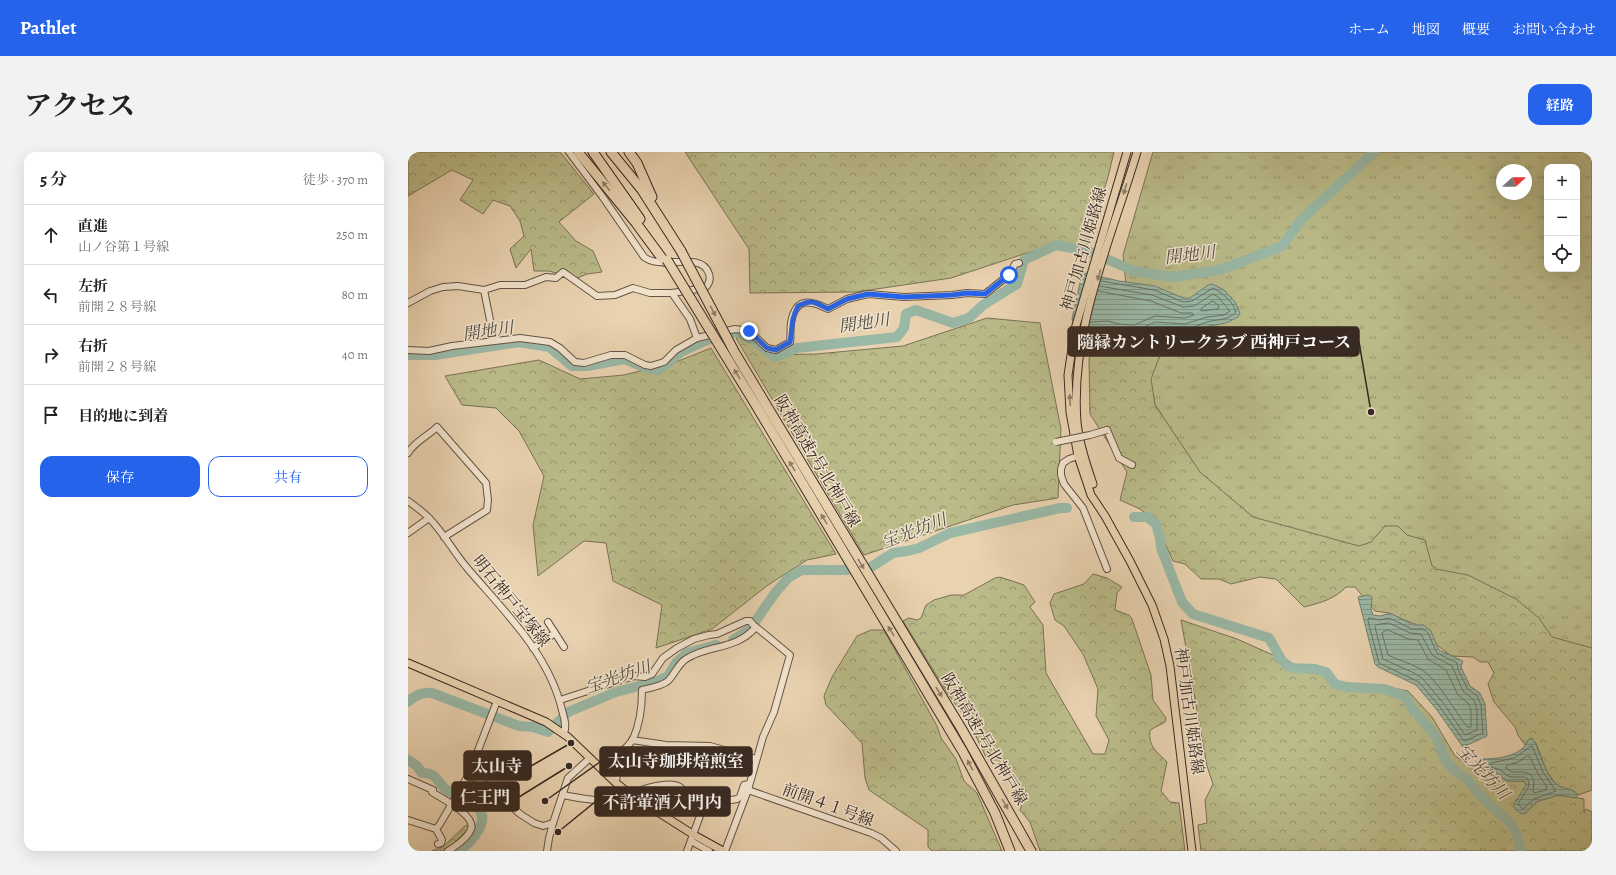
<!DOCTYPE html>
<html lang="ja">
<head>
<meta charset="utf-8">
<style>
  body { margin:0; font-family:Alegreya,"Noto Serif JP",serif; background:#f2f2f2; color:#222 }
  .controls { position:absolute; right:12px; top:12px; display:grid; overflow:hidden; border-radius:8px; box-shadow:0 4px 16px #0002 }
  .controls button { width:36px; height:36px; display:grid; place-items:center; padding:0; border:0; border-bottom:1px solid #e0e0e0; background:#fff; color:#222; font:20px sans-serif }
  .compass { position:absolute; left:1088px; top:12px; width:36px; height:36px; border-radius:50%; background:#fff; box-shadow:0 4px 16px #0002; rotate:69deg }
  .stop { position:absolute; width:12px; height:12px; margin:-9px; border:3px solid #2563eb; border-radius:50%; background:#fff }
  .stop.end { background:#2563eb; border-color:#fff; box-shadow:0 1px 4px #0008 }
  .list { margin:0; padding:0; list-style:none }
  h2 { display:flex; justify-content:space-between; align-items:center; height:52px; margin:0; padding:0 16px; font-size:17px }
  h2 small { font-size:13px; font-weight:400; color:#767676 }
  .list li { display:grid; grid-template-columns:26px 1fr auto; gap:12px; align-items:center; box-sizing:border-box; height:60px; padding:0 16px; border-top:1px solid #e0e0e0 }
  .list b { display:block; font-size:15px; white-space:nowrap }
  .list p { margin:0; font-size:13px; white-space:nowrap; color:#767676 }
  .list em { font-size:13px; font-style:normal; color:#767676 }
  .actions { display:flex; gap:8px; padding:12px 16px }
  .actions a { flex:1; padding:9px 0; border:1px solid #2563eb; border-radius:12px; text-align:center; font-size:14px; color:#2563eb }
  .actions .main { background:#2563eb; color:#fff }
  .icon { flex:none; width:22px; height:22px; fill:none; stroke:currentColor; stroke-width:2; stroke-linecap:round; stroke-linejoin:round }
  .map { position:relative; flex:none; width:1184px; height:699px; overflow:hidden; border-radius:12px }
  header { display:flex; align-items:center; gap:24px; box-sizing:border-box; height:56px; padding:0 20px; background:#2563eb; color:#fff }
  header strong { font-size:19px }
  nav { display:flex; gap:22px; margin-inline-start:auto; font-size:14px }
  .intro { display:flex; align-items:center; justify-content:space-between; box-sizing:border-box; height:96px; padding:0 24px }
  h1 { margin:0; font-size:28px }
  .button { padding:10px 18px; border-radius:12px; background:#2563eb; color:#fff; font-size:14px; font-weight:700 }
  main { display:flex; gap:24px; padding:0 24px }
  aside { flex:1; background:#fff; border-radius:12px; box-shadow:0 4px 16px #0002 }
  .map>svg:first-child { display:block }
  .grass { fill:url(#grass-tufts); stroke:#797256; fill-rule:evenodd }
  .forest { fill:url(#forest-crowns); stroke:#797256 }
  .water { fill:url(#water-rules); stroke:#727f71 }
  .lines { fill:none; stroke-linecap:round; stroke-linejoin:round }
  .shore { stroke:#687164; stroke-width:1 }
  .river { stroke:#99b8a6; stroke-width:10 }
  .minor-casing { stroke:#645446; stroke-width:8 }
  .major-casing { stroke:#382a22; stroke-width:9 }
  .highway-casing { stroke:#382a22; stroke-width:11 }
  .minor { stroke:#f1e2cc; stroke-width:6 }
  .major { stroke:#e9d2b0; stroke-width:7 }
  .highway { stroke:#e9d2b0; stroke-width:9 }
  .minor-bridge-casing { stroke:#645446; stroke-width:8; stroke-linecap:butt }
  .highway-bridge-casing { stroke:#382a22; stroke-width:11; stroke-linecap:butt }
  .minor-bridge { stroke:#f1e2cc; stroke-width:6 }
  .highway-bridge { stroke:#e9d2b0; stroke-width:9 }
  .oneway { fill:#907e69 }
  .route { stroke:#2563eb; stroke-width:5 }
  .labels { text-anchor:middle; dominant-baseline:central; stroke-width:3; stroke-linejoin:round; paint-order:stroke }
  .street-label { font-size:16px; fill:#382a22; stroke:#f1e2cc }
  .water-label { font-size:17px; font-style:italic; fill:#504e43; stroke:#f1e2cc }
  .leader { fill:none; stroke:#382a22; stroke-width:1.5 }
  .callout-dot { fill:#382a22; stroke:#f1e2cc; stroke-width:1.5 }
  .callout { fill:#382a22; stroke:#382a22; stroke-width:1.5 }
  .callout-label { font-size:17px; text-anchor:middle; font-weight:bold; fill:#fff }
</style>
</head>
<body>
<header>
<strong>Pathlet</strong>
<nav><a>ホーム</a><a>地図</a><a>概要</a><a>お問い合わせ</a></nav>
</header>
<div class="intro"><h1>アクセス</h1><a class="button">経路</a></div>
<main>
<aside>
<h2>5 分<small>徒歩 · 370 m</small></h2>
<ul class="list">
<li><svg class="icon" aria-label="ahead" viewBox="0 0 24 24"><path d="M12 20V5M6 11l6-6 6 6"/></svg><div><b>直進</b><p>山ノ谷第１号線</p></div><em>250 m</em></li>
<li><svg class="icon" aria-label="left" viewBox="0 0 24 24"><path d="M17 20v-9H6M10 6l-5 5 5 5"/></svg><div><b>左折</b><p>前開２８号線</p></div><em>80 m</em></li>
<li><svg class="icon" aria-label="right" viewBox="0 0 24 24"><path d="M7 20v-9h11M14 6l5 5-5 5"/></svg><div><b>右折</b><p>前開２８号線</p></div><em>40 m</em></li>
<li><svg class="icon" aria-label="arrive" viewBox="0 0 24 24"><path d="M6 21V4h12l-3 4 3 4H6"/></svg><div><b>目的地に到着</b></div></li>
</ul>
<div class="actions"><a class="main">保存</a><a>共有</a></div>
</aside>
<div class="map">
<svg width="1184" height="699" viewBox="0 0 1184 699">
  <defs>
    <pattern id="grass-tufts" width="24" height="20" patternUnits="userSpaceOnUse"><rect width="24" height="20" fill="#babb89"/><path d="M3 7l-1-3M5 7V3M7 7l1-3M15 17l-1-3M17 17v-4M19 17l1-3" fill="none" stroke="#989870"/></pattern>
    <pattern id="forest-crowns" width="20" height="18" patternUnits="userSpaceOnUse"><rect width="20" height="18" fill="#babb89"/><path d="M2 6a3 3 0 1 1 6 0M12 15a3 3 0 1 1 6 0" fill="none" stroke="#989870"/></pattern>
    <pattern id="water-rules" width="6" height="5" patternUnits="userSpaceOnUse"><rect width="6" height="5" fill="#99b8a6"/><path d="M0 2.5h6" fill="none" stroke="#7e9687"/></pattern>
  </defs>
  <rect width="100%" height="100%" fill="#e9d2b0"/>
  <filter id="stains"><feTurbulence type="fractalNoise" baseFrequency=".005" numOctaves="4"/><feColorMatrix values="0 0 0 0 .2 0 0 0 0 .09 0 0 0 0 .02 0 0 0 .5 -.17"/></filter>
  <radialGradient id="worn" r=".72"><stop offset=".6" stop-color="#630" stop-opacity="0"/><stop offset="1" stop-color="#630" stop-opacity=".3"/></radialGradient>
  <path class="grass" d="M 745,0 L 1184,0 L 1184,578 L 1111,490 L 831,384 L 727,221 L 715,103 ZM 1139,15 L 1169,15 L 1169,117 L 1139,117 ZM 1094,18 L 1118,18 L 1118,42 L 1094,42 Z"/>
  <g class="forest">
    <path d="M 0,0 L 152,0 L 186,42 L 151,70 L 168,89 L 185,99 L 194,120 L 179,122 L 167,127 L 141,119 L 126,119 L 123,97 L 108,116 L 102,97 L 116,84 L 112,69 L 102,54 L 85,48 L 75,62 L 52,48 L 65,28 L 44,18 L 0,44 Z"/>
    <path d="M 277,0 L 706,0 L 700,25 L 678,95 L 634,96 L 543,126 L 448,140 L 342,141 L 341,97 Z"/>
    <path d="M 579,166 L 632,171 L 653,277 L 650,346 L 605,353 L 456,403 L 328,186 L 334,183 L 364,203 L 408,202 L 495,194 Z"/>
    <path d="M 764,182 L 782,182 L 785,204 L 759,199 L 752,203 L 743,227 L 747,253 L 792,320 L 845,365 L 951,394 L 963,390 L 977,374 L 990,374 L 999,383 L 1017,388 L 1024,414 L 1028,417 L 1060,423 L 1108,447 L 1131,466 L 1144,485 L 1184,496 L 1184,638 L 1170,643 L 1166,639 L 1153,636 L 1147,631 L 1138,618 L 1128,591 L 1121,587 L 1117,593 L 1110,583 L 1107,575 L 1086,550 L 1080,532 L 1086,521 L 1080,510 L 1072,510 L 1065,505 L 1043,504 L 1029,493 L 1021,478 L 980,461 L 967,459 L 947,435 L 938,435 C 927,447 912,451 896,455 L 868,427 L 852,425 L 823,432 L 811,427 L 793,427 L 777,412 L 765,409 L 746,368 L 732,357 L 712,348 L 719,320 L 682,262 L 681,207 L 689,185 L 723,191 Z"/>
    <path d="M 303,196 L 428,402 L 399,408 L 360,433 L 304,477 L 248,496 L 254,453 L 205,429 L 198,391 L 176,389 L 130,424 L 125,373 L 136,324 L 111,279 L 88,256 L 54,253 L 37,224 L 131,208 L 172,227 L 216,223 L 268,210 Z"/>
    <path d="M 685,422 L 699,426 L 714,435 L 709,441 L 707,458 L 721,463 L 724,467 L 743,523 L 745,548 L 758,566 L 757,570 L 742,578 C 740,594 748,599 759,610 L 753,639 L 762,650 L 771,651 L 777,699 L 632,699 L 622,670 L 612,658 L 618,639 L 609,628 L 578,605 L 562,572 L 540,542 L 495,469 L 501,466 L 509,468 L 513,466 L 518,453 L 526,448 L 543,443 L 556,443 L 587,426 L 592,425 L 616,433 L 627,450 L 622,455 L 635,473 L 638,521 L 685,602 L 697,602 L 701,588 L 688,564 L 690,537 L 675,502 L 656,474 L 647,468 L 642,451 L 646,442 L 676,432 Z"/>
    <path d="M 773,468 L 829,487 L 865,503 L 890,519 L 916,523 L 940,535 L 985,536 L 1000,539 L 1024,565 L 1047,604 L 1074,620 C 1091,616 1089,625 1100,629 C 1105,630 1111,629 1116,629 L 1118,633 L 1112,644 L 1107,649 L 1118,661 L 1128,650 L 1151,643 L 1176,647 L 1176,660 L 1178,657 L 1184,660 L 1184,699 L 793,699 L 790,673 L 799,671 L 797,648 L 805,632 L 799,614 Z"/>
    <path d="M 463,478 L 476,478 L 529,574 L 533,586 L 548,607 L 556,629 L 569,641 L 594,699 L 524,699 L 520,695 L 520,678 L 461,638 L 457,626 L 454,591 L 418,553 L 416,544 L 424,525 L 449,484 Z"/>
    <path d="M 58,673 L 61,676 L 45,692 L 35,699 L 24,699 L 36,694 Z"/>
  </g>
  <g class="water">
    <path d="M 677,121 L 711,129 L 747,134 L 775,146 L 782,146 L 800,133 L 804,132 L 816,138 L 827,150 L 832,161 L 830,165 L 818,171 L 801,174 L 778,181 L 749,179 L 736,184 L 734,188 L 707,187 L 699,184 L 684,187 L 680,184 L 676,186 L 671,185 L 664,167 L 674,122 Z"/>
    <path d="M 960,443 L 964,445 L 963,457 L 965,463 L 972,464 L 982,461 L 1005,473 L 1016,473 L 1023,479 L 1031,498 L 1055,509 L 1053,515 L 1062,534 L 1072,541 L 1077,552 L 1079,584 L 1055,595 L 1029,558 L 1008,533 L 970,515 L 967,512 L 950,445 Z"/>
    <path d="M 1122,586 L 1124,586 C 1133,600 1135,617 1146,630 C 1153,638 1165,635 1170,643 L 1167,646 L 1151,643 L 1134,648 L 1128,650 L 1118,661 L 1114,662 L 1109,659 L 1105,654 L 1118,633 L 1116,629 C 1111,629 1105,630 1100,629 C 1089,625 1091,616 1074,620 L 1071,612 L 1075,607 C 1088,607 1105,605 1115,596 C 1118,593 1119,589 1122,586 Z"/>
  </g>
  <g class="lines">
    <g class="shore">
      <path d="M 805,149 L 811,154 L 810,157 L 793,159 L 793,157 Z"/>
      <path d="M 682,170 L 700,169 L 710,172 L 726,173 L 747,164 L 777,166 L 786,163 L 784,161 L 773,161 L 743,149 L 690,139"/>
      <path d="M 681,176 L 685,177 L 699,175 L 709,178 L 728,179 L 747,170 L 777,172 L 799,165 L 816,163 L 822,159 L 810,145 L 805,142 L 786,154 L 775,155 L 744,143 L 691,134"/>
      <path d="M 680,180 L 685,182 L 699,180 L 708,183 L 731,184 C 745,170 761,179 778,177 C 786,176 792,172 799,170 C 809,167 820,169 828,160 C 826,151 814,140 805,136 L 784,149 L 775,150 L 746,138 L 693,129"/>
      <path d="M 961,466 L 972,468 L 981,466 L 1004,477 L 1015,477 L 1020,481 L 1029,501 L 1049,511 L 1050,517 L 1059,536 L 1069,544 L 1073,553 L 1075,581 L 1056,589 L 1032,555 L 1011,530 L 971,511 L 960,469 Z"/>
      <path d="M 981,471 L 1002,481 L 1013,482 L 1024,503 L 1044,514 L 1055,539 L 1066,548 L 1069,558 L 1069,578 L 1057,583 L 1036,552 L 1014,526 L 1006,521 L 975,507 L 967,475 L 968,473 Z"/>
      <path d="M 980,478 L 1000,487 L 1010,488 L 1020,507 L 1038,518 L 1050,543 L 1061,552 L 1063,559 L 1063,575 L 1059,575 C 1048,560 1031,531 1017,520 C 1006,512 992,509 980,503 L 974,481 Z"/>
      <path d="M 1124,594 L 1135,620 L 1148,639 L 1126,647 L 1115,657 L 1110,652 L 1121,634 L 1120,627 L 1116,625 L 1103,625 L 1098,623 L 1093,618 L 1083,615 L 1081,613 L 1083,611 L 1106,606 Z"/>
      <path d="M 1120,604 L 1122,605 L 1130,622 L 1139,635 L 1138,638 L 1126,641 L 1125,639 L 1126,629 C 1122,618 1114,620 1104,620 L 1098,616 L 1099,613 L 1108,611 Z"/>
    </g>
    <g class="river">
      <path d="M 0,203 L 27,203 L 111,190 L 141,195 L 164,214 L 179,214 L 217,207 L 235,215 L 251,218 L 273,200 L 299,188 L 329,180 L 341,185 L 367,205 L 389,196 L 489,185 L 496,176 L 498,162 L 508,158 L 545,171 L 561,166 L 575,153 L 609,132 L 616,108 L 648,93 L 680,99 L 726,119 L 764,125 L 812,118 L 874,94 L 894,67 L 966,0"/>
      <path d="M 726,365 L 739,365 L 748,372 L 752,386 L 753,396 L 774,450 L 785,462 L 861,486 L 874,509 L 884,516 L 907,517 L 918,520 L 927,532 L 939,535 L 976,537 L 997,544 L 1006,559 L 1027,583 L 1038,609 L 1045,617 L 1059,627 L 1071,642 L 1103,672 L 1109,682 L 1113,699"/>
      <path d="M 325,488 L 342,477 L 367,441 L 380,426 L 394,418 L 439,418 L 463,415 L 485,401 L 499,399 L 511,396 L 542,381 L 652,356 L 659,356"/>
      <path d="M 0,550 C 7,543 14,540 24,541 L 111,574 L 125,575 L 140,580 L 160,560 L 208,540 L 250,529 L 260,524 L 268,511 L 279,501 L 308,493"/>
      <path d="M 0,608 L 9,614 L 14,621 C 30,620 29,632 40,639 C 55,649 84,653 71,677 C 65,688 59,693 50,699"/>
    </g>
    <defs>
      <g id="minor">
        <path d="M 76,138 L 86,188"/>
        <path d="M 264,141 L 282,167 L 289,186"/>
        <path d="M 0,151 L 22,139 L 35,135 L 50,134 L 76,138 L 92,133 L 117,133 L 138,125 L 148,126 L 155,120 L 189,144 L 207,143 L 225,136 L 242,141 L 264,141 L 297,136 C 301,132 303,128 301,122 C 294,98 253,119 236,105 L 194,44 L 161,0"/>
        <path d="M 0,198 L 21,199 L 44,194 L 112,186 L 142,190 L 152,196 L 167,210 L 176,211 L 203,203 L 217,203 L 237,213 L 243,214 L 256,210 L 268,198 L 289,186 L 327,177 L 341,179 L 359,196 L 368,198 L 382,190 C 383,184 382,178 383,171 C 387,146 401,147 420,157 L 439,147 L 460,142 L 496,145 L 544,143 L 559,141 L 577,142 L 601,123 L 607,112 L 611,111"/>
        <path d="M 699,278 L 711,306 L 724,313"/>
        <path d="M 0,301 C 6,290 20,284 29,275 L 78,331 L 80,348 L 79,358 L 36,385"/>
        <path d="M 670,304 L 661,307 L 655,311 L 653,317 L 653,323 L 656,332 L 675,356 L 699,417"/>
        <path d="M 0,349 C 7,354 15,360 21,366 C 36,381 46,401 60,417 C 96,459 141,502 154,558 C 156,566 159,573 156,581"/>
        <path d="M 0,381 L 21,366"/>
        <path d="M 140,470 L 147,481"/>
        <path d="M 125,496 L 147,481 L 156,495"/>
        <path d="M 152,548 L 226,524 L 237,525 L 244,522 L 255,506 L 269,496 L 286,487 L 301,483 L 309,482 L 338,469 L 342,469 L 347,475"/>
        <path d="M 224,588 L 258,593 L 302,594 L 348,607"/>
        <path d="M 61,622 L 85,638 L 112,662 L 126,671 L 135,674 L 145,671 L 141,686 L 139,699"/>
        <path d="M 0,627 L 25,638 L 24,640 C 34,647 68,663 63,677 C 60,686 48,694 40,699"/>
        <path d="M 207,630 C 212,620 207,618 208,609 C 210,600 221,595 225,587 C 232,572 234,555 234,538 C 242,536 254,534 260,529 C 267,522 270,512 278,507 C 301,492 327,499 348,475 L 382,503 L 366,560 L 355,585 L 340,638 L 317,699"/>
        <path d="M 340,638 L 463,681 L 473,686 L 488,699"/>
        <path d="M 155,643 C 177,647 199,653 219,640"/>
        <path d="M 223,643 C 233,637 261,628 272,635 C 282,643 281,652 296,653"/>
        <path d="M 0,668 L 28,677 L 32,672 L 61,622 L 89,549"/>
        <path d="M 145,671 L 160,626 L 182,606"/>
        <path d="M 28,677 L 34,688 L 33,691 L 30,692"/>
        <path d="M 283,689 L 301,699"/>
        <path d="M 279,699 L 296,653 L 329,647 L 332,645 L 336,633 L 341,632"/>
      </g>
      <g id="major">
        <path d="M 719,0 L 667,177 L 660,223 L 662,260 L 670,304 L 683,343 L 697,364 L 722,409 L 744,453 L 756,487 L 762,514 L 784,699"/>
        <path d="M 685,332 C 678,312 671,291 669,270 C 662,177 703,88 729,0"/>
        <path d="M 0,511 L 138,570 L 160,585 L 207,630 L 223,643 L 286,683 L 315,699"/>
      </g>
      <g id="highway">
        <path d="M 170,0 L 228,71 L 256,109"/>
        <path d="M 185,0 L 232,67"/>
        <path d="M 203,0 L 234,38 L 273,99"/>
        <path d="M 221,0 L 229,11 L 244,45"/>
        <path d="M 357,251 L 553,576 L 623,699"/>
        <path d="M 349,255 L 555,600 L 587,661 L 602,699"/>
      </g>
    </defs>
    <use href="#minor" class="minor-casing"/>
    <use href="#major" class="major-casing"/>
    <use href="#highway" class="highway-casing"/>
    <use href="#minor" class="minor"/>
    <use href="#major" class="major"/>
    <use href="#highway" class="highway"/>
    <defs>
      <path id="minor-bridge" d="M 648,290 L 682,283 L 699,278"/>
      <g id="highway-bridge">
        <path d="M 273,99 L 327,201 L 357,251"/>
        <path d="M 259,108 L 349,255"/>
      </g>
    </defs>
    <use href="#minor-bridge" class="minor-bridge-casing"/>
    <use href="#highway-bridge" class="highway-bridge-casing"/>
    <use href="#minor-bridge" class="minor-bridge"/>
    <use href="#highway-bridge" class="highway-bridge"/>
  </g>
  <defs><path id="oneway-solid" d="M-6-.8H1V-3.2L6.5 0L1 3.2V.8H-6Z"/></defs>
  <g class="oneway">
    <use href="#oneway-solid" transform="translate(198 34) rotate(-129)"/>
    <use href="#oneway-solid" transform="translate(717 37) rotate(107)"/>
    <use href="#oneway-solid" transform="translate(691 123) rotate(106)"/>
    <use href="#oneway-solid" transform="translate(305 159) rotate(62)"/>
    <use href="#oneway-solid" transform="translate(329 222) rotate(-121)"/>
    <use href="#oneway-solid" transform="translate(662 248) rotate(-93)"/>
    <use href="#oneway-solid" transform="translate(384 314) rotate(-121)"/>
    <use href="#oneway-solid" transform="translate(416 367) rotate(-121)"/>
    <use href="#oneway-solid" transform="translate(453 412) rotate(59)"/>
    <use href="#oneway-solid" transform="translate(483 479) rotate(-121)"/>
    <use href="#oneway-solid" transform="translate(531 540) rotate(58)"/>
    <use href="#oneway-solid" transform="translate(562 613) rotate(-118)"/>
    <use href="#oneway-solid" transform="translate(597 652) rotate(60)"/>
  </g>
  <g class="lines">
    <path class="route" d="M 341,179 L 359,196 L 368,198 L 382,190 C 385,175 382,170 390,154 C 404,147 406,150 420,157 L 439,147 L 460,142 L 496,145 L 544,143 L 559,141 L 577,142 L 601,123"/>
  </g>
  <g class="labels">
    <g class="street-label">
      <text transform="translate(676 97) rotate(-74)">神戸加古川姫路線</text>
      <text transform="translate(409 309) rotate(59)">阪神高速7号北神戸線</text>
      <text transform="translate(103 449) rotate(51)">明石神戸宝塚線</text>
      <text transform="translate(781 559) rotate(82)">神戸加古川姫路線</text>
      <text transform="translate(576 587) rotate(59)">阪神高速7号北神戸線</text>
      <text transform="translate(420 653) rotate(20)">前開４１号線</text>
    </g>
    <g class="water-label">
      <text transform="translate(782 103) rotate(-7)">開地川</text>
      <text transform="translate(456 171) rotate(-8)">開地川</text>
      <text transform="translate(80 179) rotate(-8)">開地川</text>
      <text transform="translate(506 379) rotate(-21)">宝光坊川</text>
      <text transform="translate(210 525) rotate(-19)">宝光坊川</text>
      <text transform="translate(1075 620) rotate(47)">宝光坊川</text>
    </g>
  </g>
  <path class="leader" d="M963 260L951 190M137 649L192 610M163 591L123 614M161 614L111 645M150 680L187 650"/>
  <g class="callout-dot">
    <circle cx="963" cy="260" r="4"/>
    <circle cx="137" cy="649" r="4"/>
    <circle cx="163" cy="591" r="4"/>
    <circle cx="161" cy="614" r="4"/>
    <circle cx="150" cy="680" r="4"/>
  </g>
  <g class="callout">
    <rect x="660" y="175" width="291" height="29" rx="4"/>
    <rect x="192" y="595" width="152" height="29" rx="4"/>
    <rect x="56" y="599" width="67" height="29" rx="4"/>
    <rect x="44" y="630" width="67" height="29" rx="4"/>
    <rect x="187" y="635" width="135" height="29" rx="4"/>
  </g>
  <g class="callout-label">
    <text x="806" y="196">隨縁カントリークラブ 西神戸コース</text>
    <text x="268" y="615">太山寺珈琲焙煎室</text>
    <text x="89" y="620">太山寺</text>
    <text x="77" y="651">仁王門</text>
    <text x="254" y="656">不許葷酒入門内</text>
  </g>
  <rect width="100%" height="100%" filter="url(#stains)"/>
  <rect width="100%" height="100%" fill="url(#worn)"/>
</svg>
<div class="controls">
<button>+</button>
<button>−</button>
<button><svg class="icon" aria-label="locate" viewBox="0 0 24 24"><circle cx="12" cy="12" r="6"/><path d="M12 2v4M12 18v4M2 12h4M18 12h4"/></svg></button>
</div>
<svg class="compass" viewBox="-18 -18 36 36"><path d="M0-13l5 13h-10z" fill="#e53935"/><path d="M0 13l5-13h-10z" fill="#767676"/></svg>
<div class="stop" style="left:601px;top:123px"></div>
<div class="stop end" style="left:341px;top:179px"></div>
</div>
</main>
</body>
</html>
